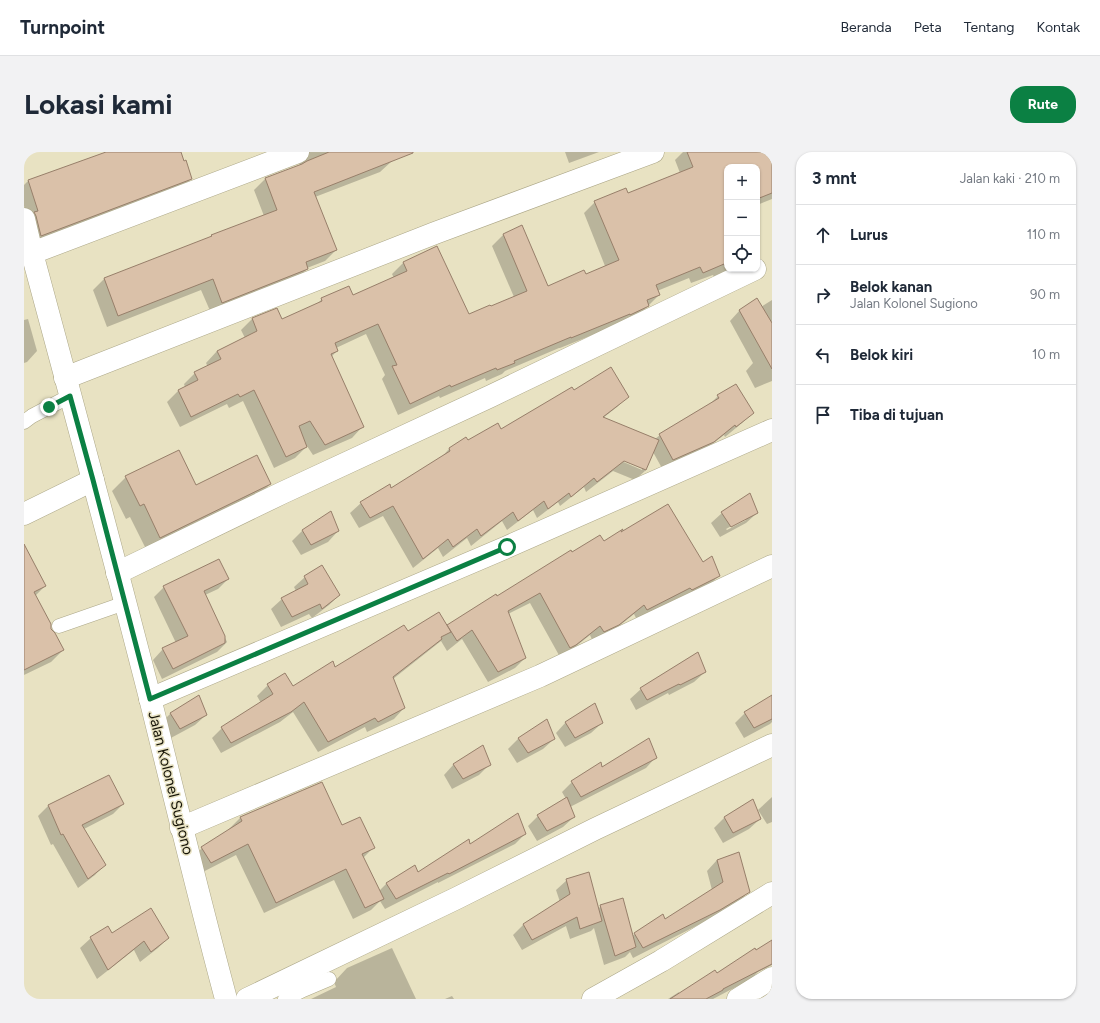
<!DOCTYPE html>
<html lang="id">
<head>
<meta charset="utf-8">
<style>
  body { margin:0; font-family:Figtree,sans-serif; background:#f2f2f3; color:#1f2937 }
  .controls { position:absolute; right:12px; top:12px; display:grid; overflow:hidden; border-radius:8px; box-shadow:0 1px 3px #0004 }
  .controls button { width:36px; height:36px; display:grid; place-items:center; padding:0; border:0; border-bottom:1px solid #e0e1e3; background:#fff; color:#1f2937; font:20px sans-serif }
  .stop { position:absolute; width:12px; height:12px; margin:-9px; border:3px solid #0b8043; border-radius:50%; background:#fff }
  .stop.end { background:#0b8043; border-color:#fff; box-shadow:0 1px 4px #0008 }
  .list { margin:0; padding:0; list-style:none }
  h2 { display:flex; justify-content:space-between; align-items:center; height:52px; margin:0; padding:0 16px; font-size:17px }
  h2 small { font-size:13px; font-weight:400; color:#747a83 }
  .list li { display:grid; grid-template-columns:26px 1fr auto; gap:12px; align-items:center; box-sizing:border-box; height:60px; padding:0 16px; border-top:1px solid #e0e1e3 }
  .list b { display:block; font-size:15px; white-space:nowrap }
  .list p { margin:0; font-size:13px; white-space:nowrap; color:#747a83 }
  .list em { font-size:13px; font-style:normal; color:#747a83 }
  .icon { flex:none; width:22px; height:22px; fill:none; stroke:currentColor; stroke-width:2; stroke-linecap:round; stroke-linejoin:round }
  .map { position:relative; flex:none; width:748px; height:847px; overflow:hidden; border-radius:16px }
  header { display:flex; align-items:center; gap:24px; box-sizing:border-box; height:56px; padding:0 20px; background:#fff; border-bottom:1px solid #e0e1e3 }
  header strong { font-size:19px }
  nav { display:flex; gap:22px; margin-inline-start:auto; font-size:14px }
  .intro { display:flex; align-items:center; justify-content:space-between; box-sizing:border-box; height:96px; padding:0 24px }
  h1 { margin:0; font-size:28px }
  .button { padding:10px 18px; border-radius:16px; background:#0b8043; color:#fff; font-size:14px; font-weight:700 }
  main { display:flex; gap:24px; padding:0 24px }
  aside { flex:1; background:#fff; border-radius:16px; box-shadow:0 1px 3px #0004 }
  .map>svg:first-child { display:block }
  .shadow { fill:#0003; fill-rule:evenodd }
  .building { fill:#dac1a9; stroke:#977f6a }
  .lines { fill:none; stroke-linecap:round; stroke-linejoin:round }
  .service-casing { stroke:#aca788; stroke-width:15 }
  .minor-casing { stroke:#aca788; stroke-width:23 }
  .service { stroke:#fff; stroke-width:14 }
  .minor { stroke:#fff; stroke-width:22 }
  .route { stroke:#0b8043; stroke-width:5 }
  .labels { text-anchor:middle; dominant-baseline:central; stroke-width:3; stroke-linejoin:round; paint-order:stroke }
  .street-label { font-size:15px; fill:#161408; stroke:#e8e2c2 }
</style>
</head>
<body>
<header>
<strong>Turnpoint</strong>
<nav><a>Beranda</a><a>Peta</a><a>Tentang</a><a>Kontak</a></nav>
</header>
<div class="intro"><h1>Lokasi kami</h1><a class="button">Rute</a></div>
<main>
<div class="map">
<svg width="748" height="847" viewBox="0 0 748 847">
  <rect width="100%" height="100%" fill="#e8e2c2"/>
  <g class="shadow">
    <path d="M 84,0 L 156,0 L 167,27 L 158,36 L 8,93 L 4,67 L 0,54 L 0,33 L 4,29 Z"/>
    <path d="M 268,0 L 364,0 L 368,9 L 356,20 L 291,45 L 312,98 L 301,109 L 283,116 L 283,117 L 272,128 L 187,161 L 177,138 L 83,175 L 69,138 L 80,127 L 186,86 L 188,84 L 240,64 L 230,38 L 241,27 L 276,14 L 275,7 Z"/>
    <path d="M 541,0 L 575,0 L 545,11 Z"/>
    <path d="M 659,0 L 748,0 L 748,47 L 733,53 L 733,15 L 703,15 L 703,117 L 713,117 L 691,127 L 689,123 L 667,131 L 665,126 L 633,139 L 635,143 L 613,165 L 536,196 L 535,196 L 481,219 L 478,222 L 462,229 L 461,226 L 416,246 L 415,244 L 374,263 L 358,227 L 361,223 L 342,182 L 312,196 L 313,199 L 307,205 L 339,274 L 328,286 L 289,303 L 283,294 L 271,306 L 250,316 L 219,249 L 205,256 L 203,252 L 156,275 L 143,250 L 154,239 L 161,235 L 160,232 L 171,221 L 184,215 L 182,211 L 193,199 L 221,186 L 217,178 L 228,167 L 253,158 L 258,169 L 291,154 L 298,147 L 329,144 L 370,126 L 368,122 L 380,110 L 444,163 L 466,156 L 490,145 L 468,94 L 480,82 L 524,135 L 561,123 L 581,114 L 560,61 L 571,50 L 603,42 L 656,21 L 651,8 Z"/>
    <path d="M 748,148 L 748,229 L 731,236 L 722,219 L 729,211 L 706,169 L 716,158 L 737,155 Z"/>
    <path d="M 4,167 L 13,199 L 3,210 L 0,211 L 0,168 Z"/>
    <path d="M 550,239 L 603,245 L 593,255 L 579,266 L 631,287 L 636,283 L 685,253 L 694,244 L 728,261 L 718,271 L 701,285 L 700,283 L 678,300 L 639,318 L 629,300 L 622,318 L 611,328 L 589,319 L 562,340 L 560,335 L 536,354 L 534,350 L 513,366 L 509,358 L 483,378 L 478,369 L 447,394 L 443,386 L 419,405 L 414,396 L 389,416 L 359,364 L 335,376 L 326,361 L 337,351 L 365,333 L 367,338 L 415,308 L 425,297 L 442,286 L 444,290 L 477,279 ZM 596,306 L 618,315 L 618,318 L 595,308 Z"/>
    <path d="M 102,325 L 172,334 L 246,332 L 233,346 L 123,399 L 106,365 L 102,367 L 88,339 Z"/>
    <path d="M 698,361 L 733,361 L 722,371 L 696,385 L 687,371 ZM 722,366 L 722,368 L 703,378 L 702,377 Z"/>
    <path d="M 279,378 L 314,379 L 304,390 L 277,403 L 268,389 Z"/>
    <path d="M 595,383 L 678,412 L 695,424 L 684,434 L 657,448 L 656,445 L 613,468 L 610,462 L 584,483 L 569,490 L 566,483 L 541,503 L 536,505 L 506,451 L 484,462 L 501,506 L 491,516 L 464,530 L 438,487 L 423,499 L 417,489 L 369,527 L 380,556 L 370,567 L 343,580 L 341,575 L 294,600 L 269,560 L 256,570 L 197,601 L 188,586 L 198,576 L 237,551 L 233,544 L 244,533 L 261,523 L 269,536 L 311,517 L 384,480 L 423,475 L 548,401 L 579,390 Z"/>
    <path d="M 0,410 L 21,434 L 11,444 L 26,478 L 39,498 L 27,510 L 0,523 Z"/>
    <path d="M 298,415 L 315,443 L 305,453 L 288,466 L 285,462 L 257,475 L 247,457 L 258,447 L 272,439 L 270,435 L 281,425 Z"/>
    <path d="M 204,427 L 194,437 L 181,443 L 203,490 L 193,500 L 138,527 L 129,508 L 139,497 L 152,491 L 130,445 L 140,435 Z"/>
    <path d="M 673,501 L 681,520 L 670,530 L 645,543 L 644,541 L 612,558 L 606,547 L 617,537 Z"/>
    <path d="M 175,544 L 182,563 L 171,573 L 145,587 L 136,572 L 146,562 Z"/>
    <path d="M 748,544 L 748,570 L 746,572 L 720,586 L 711,571 L 721,561 Z"/>
    <path d="M 542,570 L 578,571 L 567,581 L 541,595 L 532,581 Z"/>
    <path d="M 495,586 L 530,587 L 519,597 L 493,611 L 484,597 Z"/>
    <path d="M 632,605 L 622,616 L 546,655 L 550,665 L 539,675 L 513,689 L 504,674 L 514,664 L 542,647 L 538,640 L 548,630 L 578,617 Z"/>
    <path d="M 430,612 L 465,613 L 455,623 L 428,637 L 420,623 Z"/>
    <path d="M 84,624 L 99,652 L 89,662 L 60,677 L 81,712 L 71,723 L 54,736 L 29,692 L 27,693 L 14,664 L 24,654 Z"/>
    <path d="M 748,645 L 748,670 L 743,672 L 734,658 Z"/>
    <path d="M 728,648 L 736,667 L 725,677 L 699,691 L 690,676 L 700,666 Z"/>
    <path d="M 217,665 L 318,674 L 350,695 L 339,706 L 355,739 L 362,732 L 391,714 L 394,721 L 446,693 L 501,682 L 491,692 L 414,731 L 414,730 L 361,757 L 356,749 L 347,758 L 329,767 L 310,728 L 240,761 L 212,703 L 175,722 L 166,708 L 178,696 L 206,679 L 205,677 Z"/>
    <path d="M 693,708 L 725,739 L 715,750 L 684,768 L 609,806 L 606,800 L 601,805 L 580,813 L 570,776 L 567,779 L 546,787 L 542,774 L 498,798 L 489,783 L 499,773 L 536,750 L 532,738 L 543,728 L 574,757 L 577,754 L 608,784 L 611,782 L 641,769 L 688,738 L 683,719 Z"/>
    <path d="M 84,776 L 88,782 L 144,786 L 134,796 L 116,810 L 110,798 L 73,827 L 56,796 L 67,786 Z"/>
    <path d="M 748,789 L 748,813 L 734,820 L 727,827 L 689,847 L 644,847 L 655,840 L 655,842 L 692,822 L 731,800 Z"/>
    <path d="M 368,796 L 392,847 L 287,847 L 312,835 L 310,830 L 323,816 Z"/>
    <path d="M 428,844 L 430,847 L 421,847 Z"/>
  </g>
  <g class="building">
    <path d="M 82,0 L 157,0 L 160,9 L 162,8 L 168,27 L 17,84 L 12,64 L 10,60 L 14,59 L 4,28 Z"/>
    <path d="M 305,0 L 389,0 L 389,1 L 290,40 L 313,98 L 282,110 L 284,117 L 198,151 L 189,127 L 94,164 L 80,126 L 188,84 L 187,83 L 253,58 L 241,26 L 278,12 L 283,9 Z"/>
    <path d="M 663,0 L 748,0 L 748,41 L 733,47 L 733,15 L 703,15 L 703,117 L 700,112 L 679,121 L 676,115 L 632,133 L 636,143 L 623,148 L 625,154 L 606,163 L 606,162 L 547,186 L 547,185 L 490,209 L 491,211 L 473,218 L 472,216 L 427,235 L 426,233 L 386,252 L 368,214 L 373,213 L 354,172 L 311,191 L 314,199 L 307,202 L 340,275 L 301,293 L 286,269 L 275,274 L 283,295 L 262,305 L 230,238 L 216,245 L 214,242 L 167,265 L 154,238 L 174,228 L 170,220 L 197,207 L 193,199 L 233,179 L 228,166 L 253,156 L 258,167 L 298,149 L 297,146 L 325,134 L 329,143 L 383,119 L 379,110 L 413,94 L 445,162 L 466,153 L 467,154 L 503,139 L 479,82 L 498,73 L 524,134 L 560,118 L 562,122 L 595,108 L 570,49 L 602,36 L 604,41 L 669,15 Z"/>
    <path d="M 733,146 L 748,171 L 748,217 L 715,158 Z"/>
    <path d="M 587,215 L 605,245 L 579,265 L 635,288 L 622,318 L 600,309 L 573,330 L 570,326 L 547,345 L 545,341 L 524,357 L 520,349 L 494,369 L 489,360 L 457,384 L 453,377 L 429,395 L 424,387 L 399,407 L 369,354 L 346,366 L 336,350 L 366,332 L 367,336 L 426,299 L 425,296 L 442,285 L 444,288 L 474,271 L 477,277 L 548,235 L 550,238 Z"/>
    <path d="M 712,232 L 730,261 L 712,275 L 711,273 L 690,290 L 649,308 L 635,282 L 695,246 L 693,243 Z"/>
    <path d="M 155,298 L 172,333 L 233,303 L 247,332 L 136,386 L 120,352 L 116,354 L 101,324 Z"/>
    <path d="M 726,341 L 734,361 L 707,375 L 697,360 Z"/>
    <path d="M 644,352 L 679,410 L 688,404 L 696,424 L 668,438 L 666,436 L 623,458 L 620,453 L 595,473 L 580,480 L 576,474 L 552,493 L 546,496 L 516,441 L 484,459 L 502,506 L 474,520 L 448,478 L 433,489 L 423,473 L 472,442 L 473,444 L 547,398 L 548,400 L 576,383 L 580,389 L 599,377 L 597,380 Z"/>
    <path d="M 307,359 L 315,379 L 287,393 L 278,378 Z"/>
    <path d="M 0,392 L 22,434 L 10,440 L 27,472 L 27,477 L 31,481 L 40,498 L 0,518 Z"/>
    <path d="M 195,407 L 205,427 L 180,439 L 201,484 L 201,491 L 149,517 L 138,496 L 164,484 L 139,434 Z"/>
    <path d="M 298,413 L 316,443 L 298,457 L 296,452 L 268,465 L 257,446 L 284,432 L 280,424 Z"/>
    <path d="M 415,460 L 427,480 L 417,485 L 418,487 L 369,525 L 381,556 L 354,570 L 351,566 L 304,590 L 280,550 L 267,560 L 207,591 L 197,575 L 249,542 L 243,532 L 261,521 L 269,534 L 309,509 L 311,515 L 380,473 L 384,479 Z"/>
    <path d="M 674,500 L 682,520 L 656,533 L 655,532 L 623,548 L 616,536 Z"/>
    <path d="M 175,543 L 183,563 L 156,577 L 146,561 Z"/>
    <path d="M 748,543 L 748,567 L 730,576 L 720,560 Z"/>
    <path d="M 571,551 L 579,571 L 551,586 L 541,570 Z"/>
    <path d="M 523,567 L 531,587 L 504,601 L 494,586 Z"/>
    <path d="M 625,586 L 633,606 L 557,645 L 547,629 L 577,610 L 578,615 Z"/>
    <path d="M 459,593 L 467,613 L 439,627 L 429,612 Z"/>
    <path d="M 85,623 L 100,652 L 58,673 L 82,713 L 64,727 L 39,682 L 37,683 L 24,653 Z"/>
    <path d="M 298,630 L 318,673 L 336,665 L 351,696 L 338,702 L 360,747 L 341,756 L 322,717 L 252,751 L 224,692 L 187,711 L 177,695 L 218,669 L 216,665 Z"/>
    <path d="M 543,645 L 551,665 L 523,679 L 513,663 Z"/>
    <path d="M 729,647 L 737,667 L 709,681 L 700,665 Z"/>
    <path d="M 494,661 L 502,682 L 425,722 L 424,721 L 372,747 L 362,731 L 391,713 L 394,720 L 445,687 L 446,692 Z"/>
    <path d="M 715,700 L 726,740 L 696,758 L 619,796 L 610,781 L 639,762 L 641,767 L 699,730 L 693,708 Z"/>
    <path d="M 565,720 L 578,769 L 556,777 L 553,765 L 508,788 L 499,772 L 546,742 L 542,727 Z"/>
    <path d="M 599,746 L 612,795 L 591,804 L 576,753 Z"/>
    <path d="M 127,756 L 145,786 L 127,800 L 120,789 L 84,818 L 66,785 L 84,774 L 88,781 Z"/>
    <path d="M 748,788 L 748,812 L 699,837 L 699,838 L 682,847 L 646,847 L 691,818 L 693,821 L 731,796 L 732,798 Z"/>
  </g>
  <g class="lines">
    <defs>
      <g id="service">
        <path d="M 0,270 L 8,264 L 46,244"/>
        <path d="M 35,474 L 101,451"/>
        <path d="M 261,847 L 279,838 L 305,827"/>
      </g>
      <g id="minor">
        <path d="M 0,67 L 8,101 C 48,249 88,397 126,546 C 151,647 175,747 202,847"/>
        <path d="M 8,101 L 274,0"/>
        <path d="M 41,226 L 411,81 L 629,0"/>
        <path d="M 0,362 L 69,328"/>
        <path d="M 93,421 L 258,341 L 467,244 L 731,117"/>
        <path d="M 126,547 L 483,395 L 748,278"/>
        <path d="M 157,676 L 516,524 L 748,414"/>
        <path d="M 223,847 L 433,746 L 571,677 L 748,593"/>
        <path d="M 569,847 L 637,809 L 748,741"/>
        <path d="M 714,847 L 748,826"/>
      </g>
    </defs>
    <use href="#service" class="service-casing"/>
    <use href="#minor" class="minor-casing"/>
    <use href="#service" class="service"/>
    <use href="#minor" class="minor"/>
  </g>
  <g class="lines">
    <path class="route" d="M 25,255 L 46,244 L 69,328 L 126,547 L 483,395"/>
  </g>
  <g class="labels">
    <g class="street-label">
      <text transform="translate(147 631) rotate(76)">Jalan Kolonel Sugiono</text>
    </g>
  </g>
</svg>
<div class="controls">
<button>+</button>
<button>−</button>
<button><svg class="icon" aria-label="locate" viewBox="0 0 24 24"><circle cx="12" cy="12" r="6"/><path d="M12 2v4M12 18v4M2 12h4M18 12h4"/></svg></button>
</div>
<div class="stop" style="left:483px;top:395px"></div>
<div class="stop end" style="left:25px;top:255px"></div>
</div>
<aside>
<h2>3 mnt<small>Jalan kaki · 210 m</small></h2>
<ul class="list">
<li><svg class="icon" aria-label="ahead" viewBox="0 0 24 24"><path d="M12 20V5M6 11l6-6 6 6"/></svg><div><b>Lurus</b></div><em>110 m</em></li>
<li><svg class="icon" aria-label="right" viewBox="0 0 24 24"><path d="M7 20v-9h11M14 6l5 5-5 5"/></svg><div><b>Belok kanan</b><p>Jalan Kolonel Sugiono</p></div><em>90 m</em></li>
<li><svg class="icon" aria-label="left" viewBox="0 0 24 24"><path d="M17 20v-9H6M10 6l-5 5 5 5"/></svg><div><b>Belok kiri</b></div><em>10 m</em></li>
<li><svg class="icon" aria-label="arrive" viewBox="0 0 24 24"><path d="M6 21V4h12l-3 4 3 4H6"/></svg><div><b>Tiba di tujuan</b></div></li>
</ul>
</aside>
</main>
</body>
</html>
